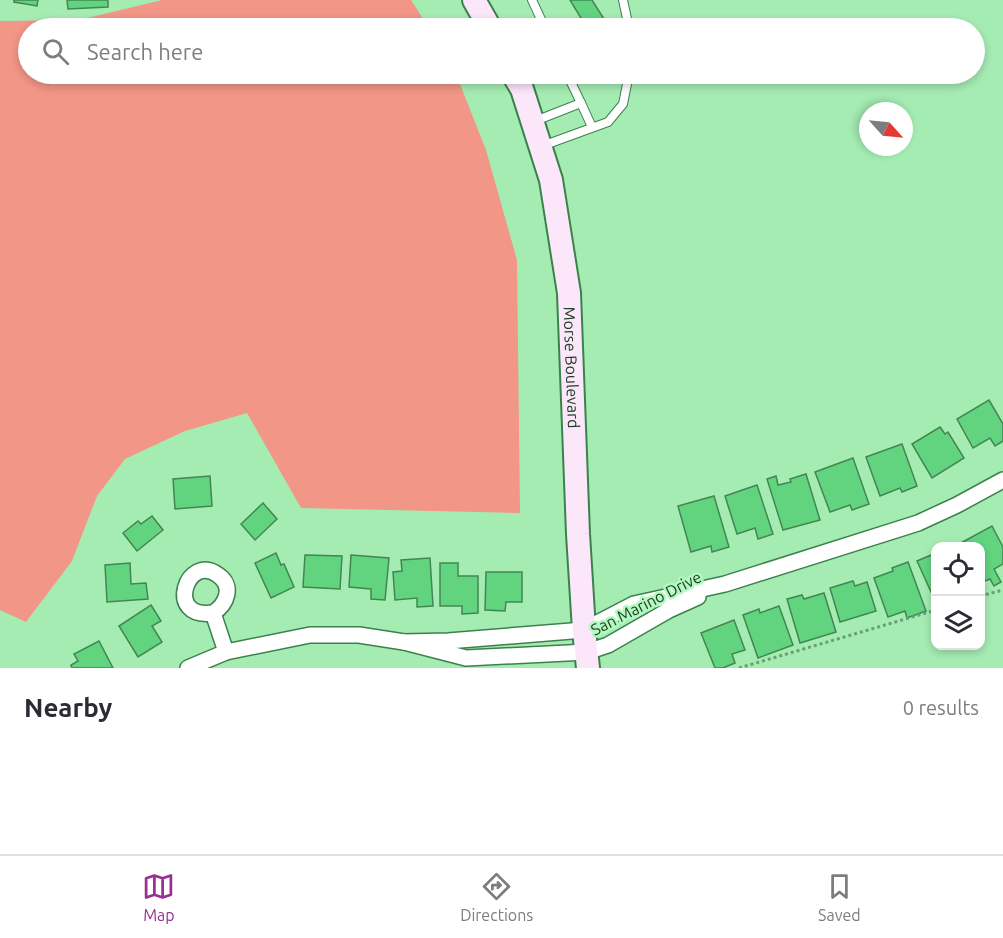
<!DOCTYPE html>
<html lang="en">
<head>
<meta charset="utf-8">
<style>
  body { margin:0; font-family:Ubuntu,sans-serif; background:#f2f2f3; color:#2b2b33 }
  .controls { position:absolute; right:18px; bottom:18px; display:grid; overflow:hidden; border-radius:12px; box-shadow:0 3px 9px #0003 }
  .controls button { width:54px; height:54px; display:grid; place-items:center; padding:0; border:0; border-bottom:2px solid #e1e1e2; background:#fff; color:#2b2b33; font:30px sans-serif }
  .compass { position:absolute; left:859px; top:102px; width:54px; height:54px; border-radius:50%; background:#fff; box-shadow:0 3px 9px #0003; rotate:117deg }
  .list { margin:0; padding:0; list-style:none }
  h2 { display:flex; justify-content:space-between; align-items:center; height:78px; margin:0; padding:0 24px; font-size:26px }
  h2 small { font-size:20px; font-weight:400; color:#7c7c81 }
  .icon { flex:none; width:33px; height:33px; fill:none; stroke:currentColor; stroke-width:2; stroke-linecap:round; stroke-linejoin:round }
  .map { position:relative; flex:none; width:1003px; height:668px; overflow:hidden }
  .search { position:absolute; background:#fff; box-shadow:0 3px 9px #0003; left:18px; right:18px; top:18px; height:66px; display:flex; align-items:center; gap:15px; box-sizing:border-box; padding:0 21px; border-radius:33px; color:#7c7c81; font-size:22px }
  .sheet { height:186px; background:#fff }
  nav { display:flex; justify-content:space-around; align-items:center; box-sizing:border-box; height:84px; border-top:2px solid #e1e1e2; background:#fff; font-size:16px; color:#7c7c81 }
  nav a { display:grid; justify-items:center; gap:3px }
  nav .on { color:#983093 }
  .map>svg:first-child { display:block }
  .green { fill:#f29687 }
  .building { fill:#62d480; stroke:#428652; stroke-width:1.5 }
  .lines { fill:none; stroke-linecap:round; stroke-linejoin:round }
  .lane-casing { stroke:#3c814d; stroke-width:10 }
  .street-casing { stroke:#3c814d; stroke-width:18 }
  .secondary-casing { stroke:#3c814d; stroke-width:26 }
  .path { stroke:#6a9e74; stroke-width:3; stroke-dasharray:3 3; stroke-linecap:butt }
  .lane { stroke:#fff; stroke-width:8 }
  .street { stroke:#fff; stroke-width:15 }
  .secondary { stroke:#fce7fa; stroke-width:22 }
  .labels { text-anchor:middle; dominant-baseline:central; stroke-width:5; stroke-linejoin:round; paint-order:stroke }
  .street-label { font-size:16px; fill:#203d27; stroke:#b2f9bf }
</style>
</head>
<body>
<div class="map">
<svg width="1003" height="668" viewBox="0 0 1003 668">
  <rect width="100%" height="100%" fill="#a5ecb3"/>
  <path class="green" d="M 162,0 L 411,0 L 429,28 L 28,28 L 28,74 L 456,74 L 486,150 L 517,260 L 520,513 L 301,508 L 247,413 L 185,431 L 125,459 L 97,496 L 72,561 L 26,622 L 0,610 L 0,21 L 79,20 Z"/>
  <g class="building">
    <path d="M 14,0 L 38,0 L 37,6 L 14,2 Z"/>
    <path d="M 67,0 L 108,0 L 108,7 L 68,9 Z"/>
    <path d="M 570,0 L 592,0 L 604,19 L 587,28 Z"/>
    <path d="M 989,400 L 1003,424 L 1003,441 L 995,446 L 990,438 L 973,448 L 957,419 Z"/>
    <path d="M 940,427 L 945,434 L 948,432 L 964,458 L 932,478 L 912,444 Z"/>
    <path d="M 902,444 L 917,486 L 902,492 L 900,488 L 880,496 L 866,457 Z"/>
    <path d="M 853,458 L 869,504 L 852,510 L 850,505 L 830,512 L 815,472 Z"/>
    <path d="M 806,474 L 820,520 L 783,530 L 767,479 L 776,476 L 778,485 L 791,482 L 790,479 Z"/>
    <path d="M 210,476 L 212,506 L 175,509 L 173,479 Z"/>
    <path d="M 757,485 L 773,534 L 758,539 L 755,528 L 737,534 L 725,496 Z"/>
    <path d="M 714,496 L 729,547 L 712,552 L 711,546 L 691,552 L 678,506 Z"/>
    <path d="M 263,503 L 277,519 L 255,540 L 241,524 Z"/>
    <path d="M 152,516 L 163,530 L 137,551 L 123,533 L 138,521 L 141,524 Z"/>
    <path d="M 992,526 L 1003,547 L 1003,564 L 994,569 L 1001,582 L 994,586 L 990,579 L 980,583 L 980,546 L 961,546 L 959,544 Z"/>
    <path d="M 276,553 L 281,565 L 284,564 L 294,587 L 271,598 L 255,563 Z"/>
    <path d="M 936,553 L 936,603 L 917,561 Z"/>
    <path d="M 305,555 L 342,556 L 340,589 L 303,587 Z"/>
    <path d="M 351,555 L 389,558 L 385,600 L 371,599 L 371,589 L 349,587 Z"/>
    <path d="M 430,558 L 433,606 L 417,607 L 417,598 L 395,600 L 393,572 L 402,571 L 401,560 Z"/>
    <path d="M 908,562 L 926,611 L 907,618 L 905,611 L 888,617 L 874,578 L 893,571 L 892,568 Z"/>
    <path d="M 130,563 L 131,584 L 146,583 L 148,599 L 107,602 L 105,565 Z"/>
    <path d="M 440,563 L 458,563 L 458,576 L 478,576 L 478,613 L 462,614 L 462,606 L 440,606 Z"/>
    <path d="M 486,572 L 522,572 L 522,602 L 506,602 L 505,611 L 485,610 Z"/>
    <path d="M 853,581 L 855,586 L 867,582 L 876,611 L 840,622 L 830,588 Z"/>
    <path d="M 824,593 L 836,632 L 800,643 L 787,599 L 802,595 L 804,599 Z"/>
    <path d="M 151,605 L 161,621 L 152,626 L 162,642 L 138,657 L 119,626 Z"/>
    <path d="M 779,606 L 793,645 L 758,658 L 743,615 L 759,609 L 760,613 Z"/>
    <path d="M 734,620 L 745,650 L 732,654 L 735,663 L 723,668 L 715,668 L 701,633 Z"/>
    <path d="M 99,641 L 113,668 L 72,668 L 71,665 L 78,661 L 74,654 Z"/>
  </g>
  <g class="lines">
    <defs>
      <g id="lane">
        <path d="M 532,0 L 545,28"/>
        <path d="M 623,0 L 629,28"/>
        <path d="M 581,103 L 592,127"/>
        <path d="M 535,121 L 581,103 L 567,74"/>
        <path d="M 542,146 L 608,122 L 623,104 L 629,74"/>
      </g>
      <g id="street">
        <path d="M 213,613 C 227,604 234,586 218,575 C 187,552 164,620 213,613 L 226,652"/>
        <path d="M 404,642 L 448,641 L 584,630 L 634,604 L 725,584 L 918,523 L 957,505 L 1003,480"/>
        <path d="M 188,668 L 226,652 L 310,635 L 359,635 L 404,642 L 466,658 L 587,652 L 608,645 L 669,610 L 698,597"/>
      </g>
      <g id="secondary">
        <path d="M 474,0 L 490,28"/>
        <path id="s1" d="M 513,74 L 522,89 L 551,180 L 569,293 L 578,534 L 584,630 L 588,668"/>
      </g>
    </defs>
    <use href="#lane" class="lane-casing"/>
    <use href="#street" class="street-casing"/>
    <use href="#secondary" class="secondary-casing"/>
    <g class="path">
      <path d="M 980,596 L 1003,590"/>
      <path d="M 739,668 L 936,610"/>
    </g>
    <use href="#lane" class="lane"/>
    <use href="#street" class="street"/>
    <use href="#secondary" class="secondary"/>
  </g>
  <g class="labels">
    <g class="street-label">
      <text stroke="none"><textPath href="#s1" startOffset="302">Morse Boulevard</textPath></text>
      <text transform="translate(646 603) rotate(-27)">San Marino Drive</text>
    </g>
  </g>
</svg>
<div class="controls">
<button><svg class="icon" aria-label="locate" viewBox="0 0 24 24"><circle cx="12" cy="12" r="6"/><path d="M12 2v4M12 18v4M2 12h4M18 12h4"/></svg></button>
<button><svg class="icon" aria-label="layers" viewBox="0 0 24 24"><path d="M12 4l9 5-9 5-9-5zM3 14l9 5 9-5"/></svg></button>
</div>
<svg class="compass" viewBox="-18 -18 36 36"><path d="M0-13l5 13h-10z" fill="#e53935"/><path d="M0 13l5-13h-10z" fill="#7c7c81"/></svg>
<div class="search"><svg class="icon" aria-label="search" viewBox="0 0 24 24"><circle cx="10" cy="10" r="6"/><path d="M15 15l6 6"/></svg>Search here</div>
</div>
<section class="sheet">
<h2>Nearby<small>0 results</small></h2>
<ul class="list">
</ul>
</section>
<nav>
<a class="on"><svg class="icon" aria-label="map" viewBox="0 0 24 24"><path d="M3 6l6-2 6 2 6-2v14l-6 2-6-2-6 2zM9 4v14M15 6v14"/></svg>Map</a>
<a><svg class="icon" aria-label="directions" viewBox="0 0 24 24"><path d="M12 3l9 9-9 9-9-9zM9 14v-3h6M13 9l2 2-2 2"/></svg>Directions</a>
<a><svg class="icon" aria-label="saved" viewBox="0 0 24 24"><path d="M7 4h10v16l-5-4-5 4z"/></svg>Saved</a>
</nav>
</body>
</html>
